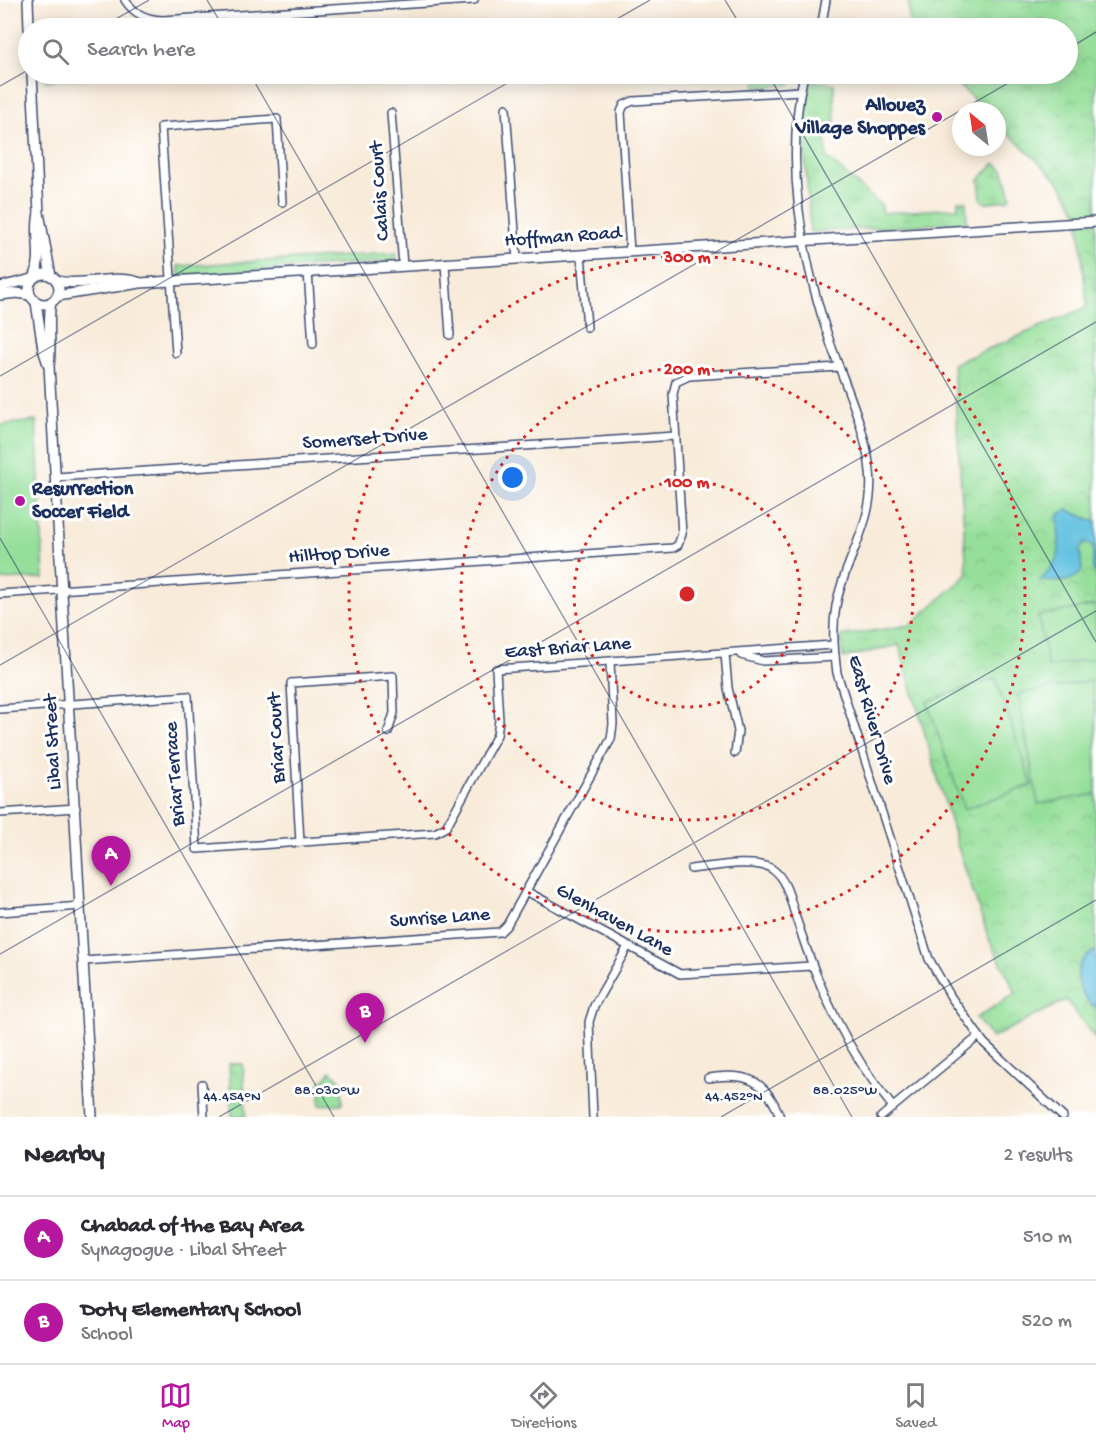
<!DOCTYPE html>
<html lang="en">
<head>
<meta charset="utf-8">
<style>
  body { margin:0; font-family:"Gochi Hand",sans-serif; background:#f2f2f3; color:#2b2b33 }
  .compass { position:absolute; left:952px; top:102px; width:54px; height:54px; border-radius:50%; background:#fff; box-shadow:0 3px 15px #0003; rotate:330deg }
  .you { position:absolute; left:513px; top:478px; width:21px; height:21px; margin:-15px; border:4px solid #fff; border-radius:50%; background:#1a73e8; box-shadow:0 0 0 9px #1a73e833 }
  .badge { display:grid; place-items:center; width:39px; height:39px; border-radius:50%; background:#b5179e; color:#fff; font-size:20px; font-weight:700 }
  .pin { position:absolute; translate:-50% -50px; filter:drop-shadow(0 2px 3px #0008) }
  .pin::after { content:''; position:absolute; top:32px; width:21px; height:18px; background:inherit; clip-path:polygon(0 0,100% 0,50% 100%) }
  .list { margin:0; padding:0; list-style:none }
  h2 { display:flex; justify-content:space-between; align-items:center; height:78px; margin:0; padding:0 24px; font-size:26px }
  h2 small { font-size:20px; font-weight:400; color:#7c7c81 }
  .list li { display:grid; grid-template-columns:39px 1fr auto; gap:18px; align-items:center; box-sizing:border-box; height:84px; padding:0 24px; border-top:2px solid #e1e1e2 }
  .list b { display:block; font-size:22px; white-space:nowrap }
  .list p { margin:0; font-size:20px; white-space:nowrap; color:#7c7c81 }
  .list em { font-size:20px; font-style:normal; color:#7c7c81 }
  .icon { flex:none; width:33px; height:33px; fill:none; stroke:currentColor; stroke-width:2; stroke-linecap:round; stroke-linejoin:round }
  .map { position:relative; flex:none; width:1096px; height:1117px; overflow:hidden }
  .search { position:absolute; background:#fff; box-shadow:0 3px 15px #0003; left:18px; right:18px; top:18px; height:66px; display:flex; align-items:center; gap:15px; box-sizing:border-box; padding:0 21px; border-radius:33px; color:#7c7c81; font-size:22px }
  .sheet { height:246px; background:#fff }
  nav { display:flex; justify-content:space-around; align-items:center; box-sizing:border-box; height:84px; border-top:2px solid #e1e1e2; background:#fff; font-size:16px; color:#7c7c81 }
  nav a { display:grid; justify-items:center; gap:3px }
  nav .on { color:#b5179e }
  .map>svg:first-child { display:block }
  .grass { fill:url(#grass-tufts); stroke:#58877c; stroke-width:1.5 }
  .wetland { fill:url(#wetland-marsh); stroke:#58877c; stroke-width:1.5 }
  .park { fill:url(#park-crowns); stroke:#58877c; stroke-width:1.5 }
  .pitch { fill:#95df9a; stroke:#58877c; stroke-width:1.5 }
  .water { fill:#61c1e0; stroke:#3e789f; stroke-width:1.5 }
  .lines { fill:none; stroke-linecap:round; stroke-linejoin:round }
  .street-casing { stroke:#3c4b70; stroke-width:10 }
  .secondary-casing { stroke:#3c4b70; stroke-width:12 }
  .street { stroke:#fff; stroke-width:7 }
  .secondary { stroke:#fff; stroke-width:9 }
  .ticks { fill:none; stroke:#1b2f5e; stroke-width:1.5; stroke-opacity:0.45 }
  .ring { fill:none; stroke:#d62828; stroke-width:3; stroke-dasharray:3 6 }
  .poi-dot { fill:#b5179e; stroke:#fff; stroke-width:2 }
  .labels { text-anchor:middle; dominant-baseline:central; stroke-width:6; stroke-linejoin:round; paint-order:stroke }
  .poi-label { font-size:20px; font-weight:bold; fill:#1b2f5e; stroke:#fff; text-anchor:end }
  .street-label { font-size:20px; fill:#1b2f5e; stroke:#fff }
  .ticks-label { font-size:15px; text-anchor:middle; fill:#1b2f5e; stroke:#fff; stroke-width:6; stroke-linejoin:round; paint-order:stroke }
  .centre { fill:#d62828; stroke:#fff; stroke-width:3 }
  .ring-label { font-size:18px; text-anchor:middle; font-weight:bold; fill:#d62828; stroke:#fff; stroke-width:6; stroke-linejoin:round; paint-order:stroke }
</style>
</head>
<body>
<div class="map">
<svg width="1096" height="1117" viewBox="0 0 1096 1117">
  <defs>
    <pattern id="grass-tufts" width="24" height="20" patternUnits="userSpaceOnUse" patternTransform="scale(1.5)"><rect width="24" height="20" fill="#95df9a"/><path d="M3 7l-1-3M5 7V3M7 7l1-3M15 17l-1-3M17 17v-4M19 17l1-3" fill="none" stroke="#80c087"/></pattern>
    <pattern id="wetland-marsh" width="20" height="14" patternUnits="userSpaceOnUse" patternTransform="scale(1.5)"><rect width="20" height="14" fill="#95df9a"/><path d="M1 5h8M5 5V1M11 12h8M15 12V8" fill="none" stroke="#80c087"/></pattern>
    <pattern id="park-crowns" width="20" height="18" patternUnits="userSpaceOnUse" patternTransform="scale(1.5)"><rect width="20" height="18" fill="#95df9a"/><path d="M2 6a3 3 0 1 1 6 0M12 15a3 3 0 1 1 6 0" fill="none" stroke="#80c087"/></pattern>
  </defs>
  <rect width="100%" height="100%" fill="#fff"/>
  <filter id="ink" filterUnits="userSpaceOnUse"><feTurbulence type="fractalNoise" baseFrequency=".0167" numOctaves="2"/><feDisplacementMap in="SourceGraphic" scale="12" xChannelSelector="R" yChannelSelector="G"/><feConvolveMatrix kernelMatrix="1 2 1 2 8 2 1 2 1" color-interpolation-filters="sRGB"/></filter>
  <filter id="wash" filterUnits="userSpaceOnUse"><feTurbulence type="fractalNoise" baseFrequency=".008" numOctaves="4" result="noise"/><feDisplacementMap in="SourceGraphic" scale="24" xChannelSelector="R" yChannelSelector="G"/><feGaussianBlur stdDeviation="1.35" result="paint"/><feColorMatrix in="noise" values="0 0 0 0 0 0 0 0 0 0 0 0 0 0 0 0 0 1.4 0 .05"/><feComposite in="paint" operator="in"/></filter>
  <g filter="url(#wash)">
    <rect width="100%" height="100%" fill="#f8ebd9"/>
    <g class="grass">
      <path d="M 116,21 L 116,28 L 42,28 L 41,26 Z"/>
      <path d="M 45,74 L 98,74 L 98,77 L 45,81 Z"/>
      <path d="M 755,74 L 794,74 L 790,85 L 756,88 Z"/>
      <path d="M 810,80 L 834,84 L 835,123 L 804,125 Z"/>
      <path d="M 810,133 L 825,133 L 827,158 L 882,206 L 882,213 L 958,208 L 958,201 L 966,201 L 967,222 L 810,232 L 804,136 Z"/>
      <path d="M 396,253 L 394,261 L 179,276 L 178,266 Z"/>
    </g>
    <path class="wetland" d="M 995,163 L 1004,171 L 1011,197 L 1007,200 L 985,203 L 981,199 L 979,180 Z"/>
    <g class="park">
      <path d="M 908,0 L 1096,0 L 1096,1040 L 1066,1000 L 992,1038 L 976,1018 L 1016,993 L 989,939 L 957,844 L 899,645 L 843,658 L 841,636 L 910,625 L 967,575 L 953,364 L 1087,307 L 1078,213 L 1061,184 L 997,122 L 997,111 L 986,111 L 947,74 L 1068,74 L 1068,28 L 910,28 Z"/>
      <path d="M 229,1064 L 243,1064 L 246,1117 L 232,1117 Z"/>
      <path d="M 331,1071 L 341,1081 L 342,1104 L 320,1105 L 320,1084 Z"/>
    </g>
    <g class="pitch">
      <path d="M 36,421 L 44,578 L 0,580 L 0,425 Z"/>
      <path d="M 1096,605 L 1096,658 L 1048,667 L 1038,616 Z"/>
      <path d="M 995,678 L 1032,785 L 964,809 L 927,702 Z"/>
      <path d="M 1090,681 L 1096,715 L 1096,794 L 1038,804 L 1018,694 Z"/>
    </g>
    <g class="water">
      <path d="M 1068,510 L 1096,522 L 1096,574 L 1093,569 L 1093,546 L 1085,542 L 1080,549 L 1082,570 C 1074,585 1055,581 1040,581 C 1066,553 1058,553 1058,518 L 1060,513 Z"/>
      <path d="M 1096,951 L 1096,1008 C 1075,994 1069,960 1096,951 Z"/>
    </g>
  </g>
  <g filter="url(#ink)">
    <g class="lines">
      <defs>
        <g id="street">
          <path d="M 125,0 C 134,14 146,19 162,20 L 474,0"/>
          <path d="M 821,28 L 826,0"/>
          <path d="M 804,74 C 784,163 802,260 831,345 C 845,385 866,429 870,471 C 876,522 844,559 836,606 C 832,629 834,650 837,673 L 929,959 L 951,997 L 984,1043 L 1063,1117"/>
          <path d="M 506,108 L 517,259"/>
          <path d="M 391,113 L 403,266"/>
          <path d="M 630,252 L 621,112 L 624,105 L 633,101 L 800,91"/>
          <path d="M 581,255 L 587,327"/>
          <path d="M 445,264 L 450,335"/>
          <path d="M 308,272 L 313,344"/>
          <path d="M 176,353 L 161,127 L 277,119 L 282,202"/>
          <path d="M 56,477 L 675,436"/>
          <path d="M 0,594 L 673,548 L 678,545 L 682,534 L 673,394 L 676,382 L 689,376 L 839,367"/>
          <path d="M 725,654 L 728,688 L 738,731 L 735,753"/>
          <path d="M 741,655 L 763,661 L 835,657"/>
          <path d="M 0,709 L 188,696 L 197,849 L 435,833 L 446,827 L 497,735 L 499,720 L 496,669 L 833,645"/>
          <path d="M 0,813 L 76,808"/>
          <path d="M 300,842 L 291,683 L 393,676 L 394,713 L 388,732"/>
          <path d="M 691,869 C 711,867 755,858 772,869 C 788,880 791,904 797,921 C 819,989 847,1052 893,1107"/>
          <path d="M 526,891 L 680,974 L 811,966"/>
          <path d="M 0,912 L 81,906"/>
          <path d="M 84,961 L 500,932 L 507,925 L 611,739 L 613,724 L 610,662"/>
          <path d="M 708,1078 C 746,1072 766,1079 780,1117"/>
          <path d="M 202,1084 L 204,1117"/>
          <path d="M 593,1117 L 589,1022 L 594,1006 L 627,948"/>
          <path d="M 881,1117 L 979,1036"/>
        </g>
        <g id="secondary">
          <path d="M 28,0 L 29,28"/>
          <path d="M 32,74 L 39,213 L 51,276"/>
          <circle cx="44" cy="289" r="15"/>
          <path d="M 35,276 C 43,255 34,235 39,213"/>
          <path d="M 57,281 C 84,287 111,274 138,282"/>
          <path d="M 0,287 L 32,279"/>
          <path d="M 0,295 L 17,293 L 30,295"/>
          <path d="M 57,296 L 140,283 L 1096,222"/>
          <path d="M 36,302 L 43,349 L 48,364"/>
          <path d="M 51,302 C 47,323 52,344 49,366 L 92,1117"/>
        </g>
      </defs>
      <use href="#street" class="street-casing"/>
      <use href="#secondary" class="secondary-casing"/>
      <use href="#street" class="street"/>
      <use href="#secondary" class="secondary"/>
    </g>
  </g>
  <path class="ticks" d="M 207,0 L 224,28M 725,0 L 742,28M 100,28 L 149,0M 601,28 L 650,0M 1068,49 L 1096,32M 250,74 L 852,1117M 768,74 L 1096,642M 0,86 L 28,70M 0,376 L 523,74M 0,538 L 334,1117M 0,665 L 1024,74M 0,954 L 1096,322M 219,1117 L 1096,611M 721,1117 L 1096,900"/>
  <g class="ring">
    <circle cx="687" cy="594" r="113"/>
    <circle cx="687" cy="594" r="226"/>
    <circle cx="687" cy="594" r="338"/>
  </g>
  <g class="poi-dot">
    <circle cx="937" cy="117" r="6"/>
    <circle cx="20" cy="501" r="6"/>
  </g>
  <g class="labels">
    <g class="poi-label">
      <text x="925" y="106">Allouez<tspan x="925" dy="23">Village Shoppes</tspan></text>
      <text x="32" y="490" text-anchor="start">Resurrection<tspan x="32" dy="23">Soccer Field</tspan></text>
    </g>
    <g class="street-label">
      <text transform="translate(381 191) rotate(-94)">Calais Court</text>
      <text transform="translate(563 238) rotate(-4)">Hoffman Road</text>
      <text transform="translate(365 440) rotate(-4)">Somerset Drive</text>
      <text transform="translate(339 555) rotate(-4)">Hilltop Drive</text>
      <text transform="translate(568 649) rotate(-4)">East Briar Lane</text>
      <text transform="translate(871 720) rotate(74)">East River Drive</text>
      <text transform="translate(278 738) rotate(-93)">Briar Court</text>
      <text transform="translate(54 742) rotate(-93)">Libal Street</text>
      <text transform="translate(176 774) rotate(-94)">Briar Terrace</text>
      <text transform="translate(440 919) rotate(-4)">Sunrise Lane</text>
      <text transform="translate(614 921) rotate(29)">Glenhaven Lane</text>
    </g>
  </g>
  <g class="ticks-label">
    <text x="327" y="1094">88.030°W</text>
    <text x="845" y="1094">88.025°W</text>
    <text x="232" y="1100">44.454°N</text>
    <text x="734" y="1100">44.452°N</text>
  </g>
  <circle cx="687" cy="594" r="9" class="centre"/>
  <g class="ring-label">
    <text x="687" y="262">300 m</text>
    <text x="687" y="374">200 m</text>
    <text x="687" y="487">100 m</text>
  </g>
</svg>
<svg class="compass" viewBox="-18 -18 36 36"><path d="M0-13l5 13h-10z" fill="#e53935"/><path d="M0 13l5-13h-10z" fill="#7c7c81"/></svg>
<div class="you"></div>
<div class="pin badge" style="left:111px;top:886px">A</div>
<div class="pin badge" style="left:365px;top:1043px">B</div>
<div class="search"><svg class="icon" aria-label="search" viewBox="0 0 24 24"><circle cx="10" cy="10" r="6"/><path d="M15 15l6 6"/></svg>Search here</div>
</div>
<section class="sheet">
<h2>Nearby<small>2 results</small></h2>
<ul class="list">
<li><span class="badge">A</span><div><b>Chabad of the Bay Area</b><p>Synagogue · Libal Street</p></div><em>510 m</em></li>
<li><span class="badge">B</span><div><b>Doty Elementary School</b><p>School</p></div><em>520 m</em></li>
</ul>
</section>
<nav>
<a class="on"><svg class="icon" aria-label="map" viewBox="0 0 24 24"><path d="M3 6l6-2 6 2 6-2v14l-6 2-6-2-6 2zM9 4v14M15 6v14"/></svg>Map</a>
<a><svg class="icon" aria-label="directions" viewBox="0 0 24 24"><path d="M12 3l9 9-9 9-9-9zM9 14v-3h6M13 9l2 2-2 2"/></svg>Directions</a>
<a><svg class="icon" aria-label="saved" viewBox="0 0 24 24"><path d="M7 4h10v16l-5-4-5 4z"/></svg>Saved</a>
</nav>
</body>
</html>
